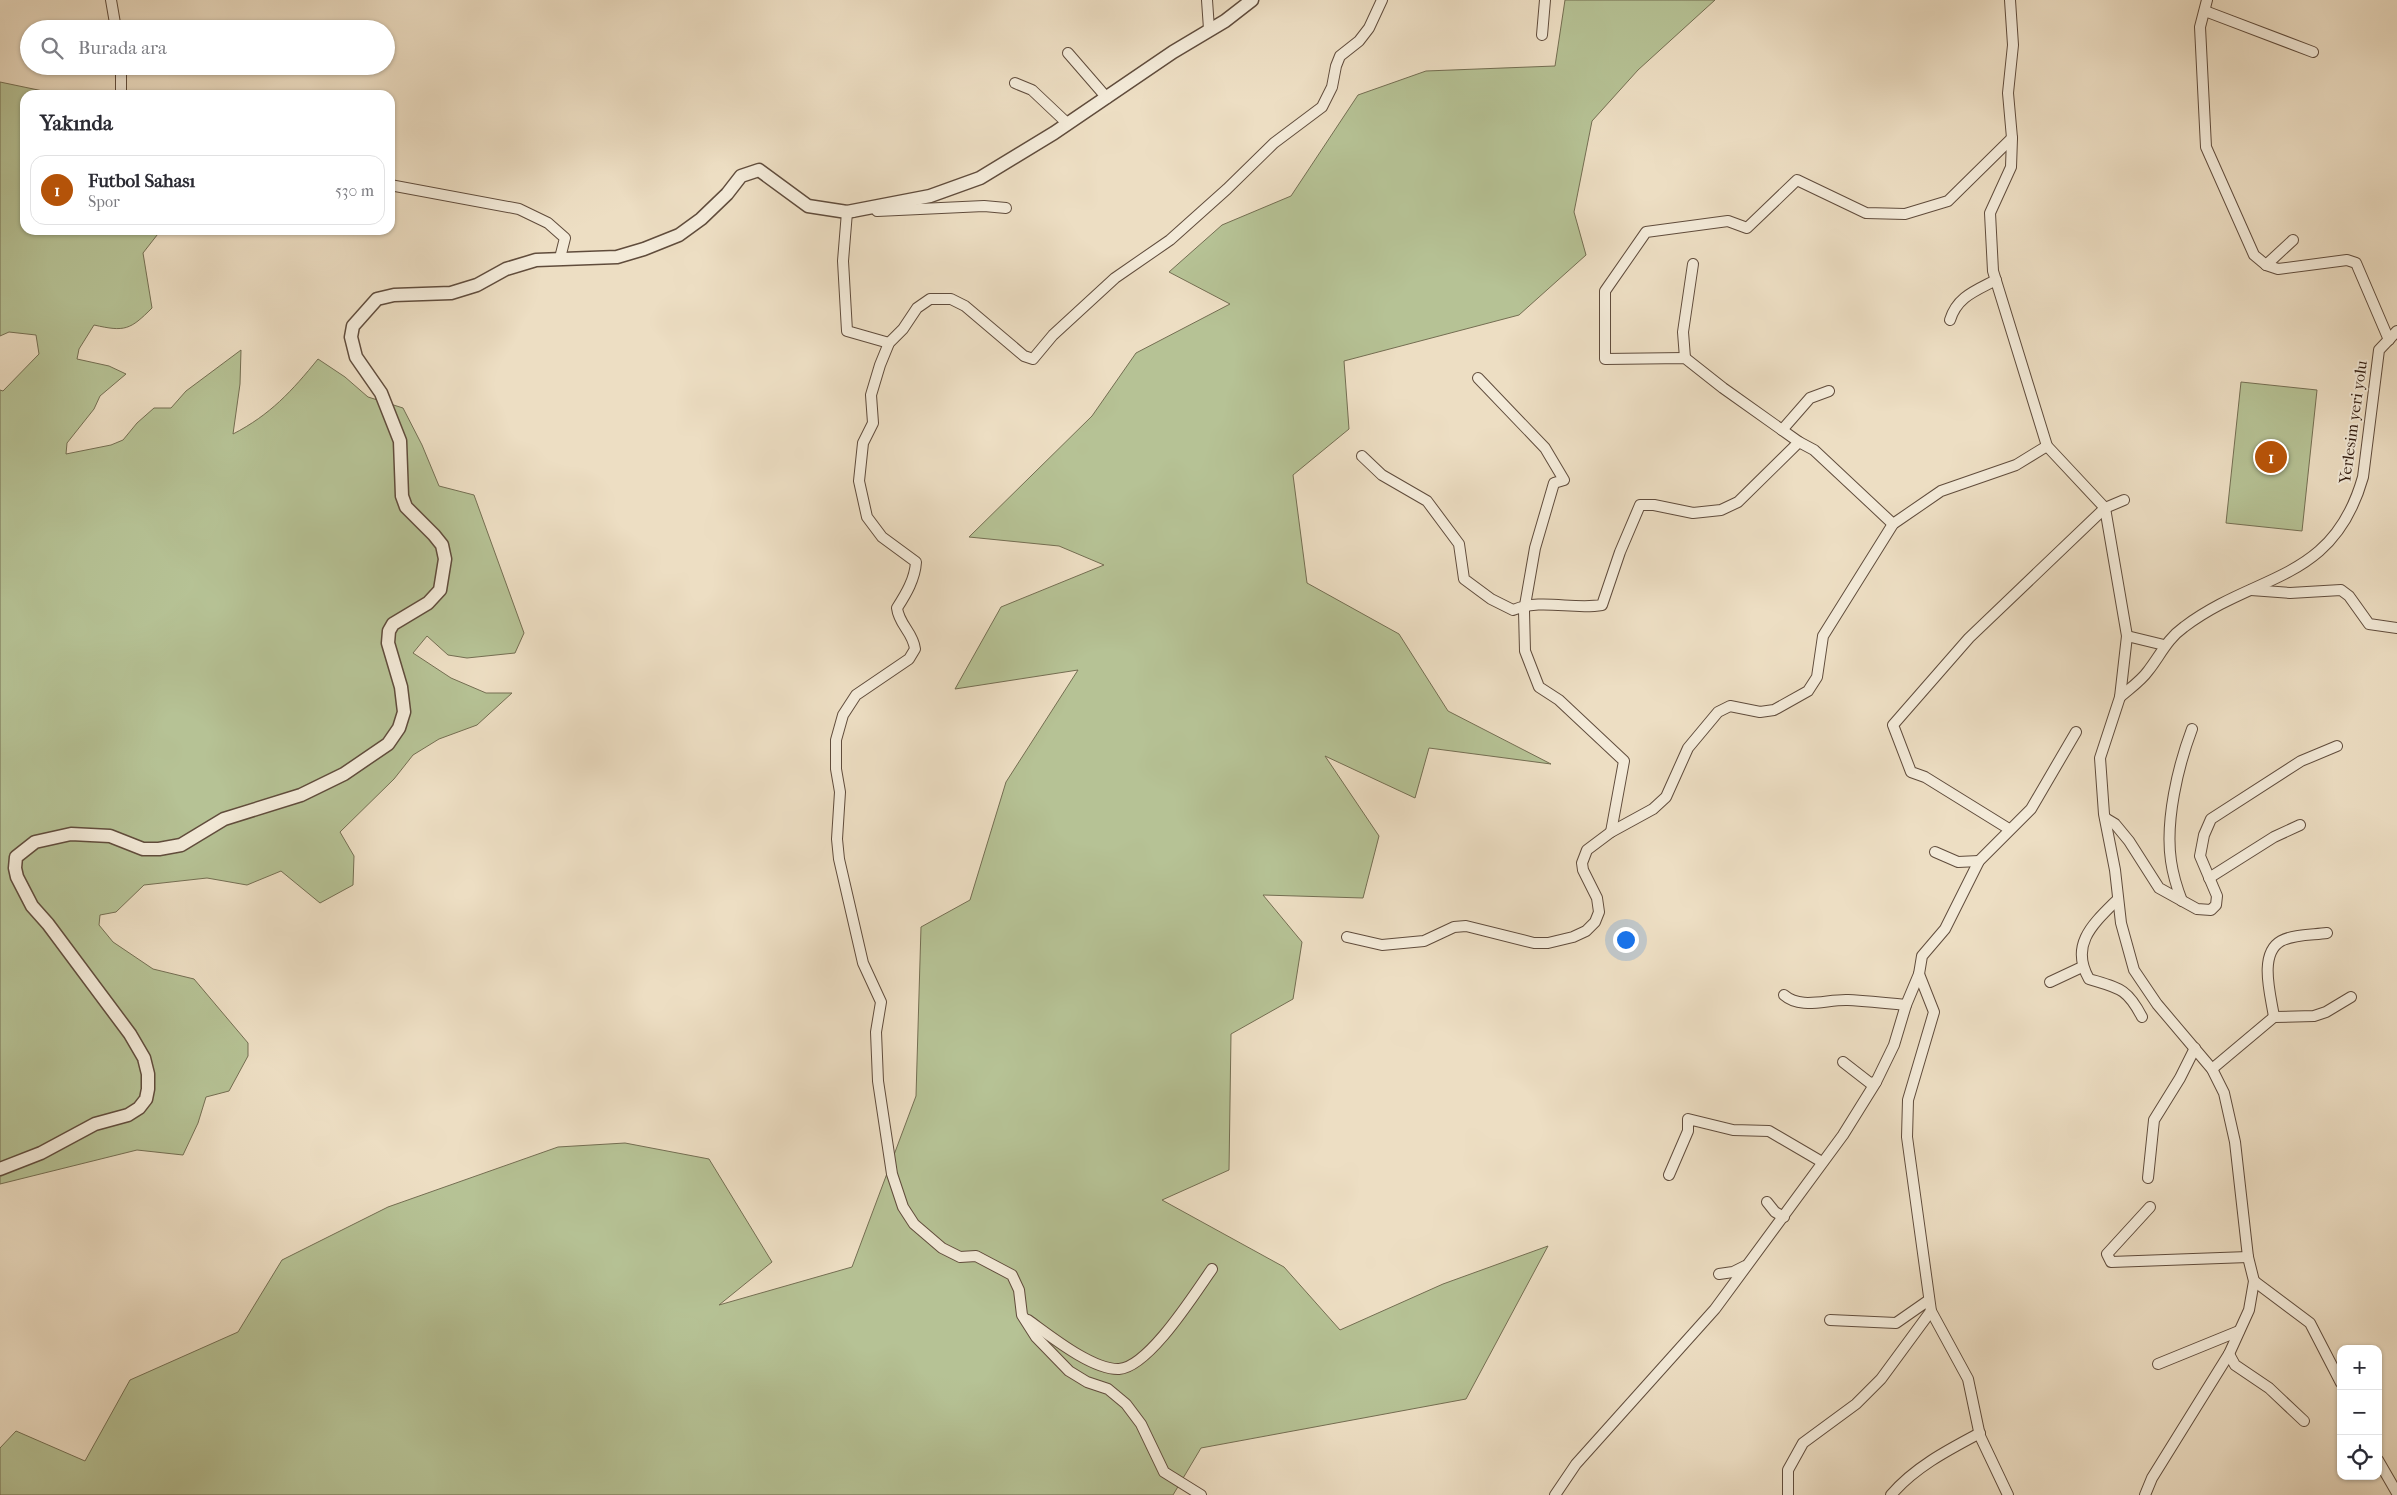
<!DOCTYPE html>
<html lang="tr">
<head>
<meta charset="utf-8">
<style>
  body { margin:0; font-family:"IM FELL French Canon",serif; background:#f7f7f7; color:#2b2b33 }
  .controls { position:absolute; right:15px; bottom:15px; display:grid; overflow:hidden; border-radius:10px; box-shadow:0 1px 4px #0004 }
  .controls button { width:45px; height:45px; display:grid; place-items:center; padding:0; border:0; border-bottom:1px solid #e1e1e2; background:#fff; color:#2b2b33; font:25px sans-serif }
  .you { position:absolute; left:1625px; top:939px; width:18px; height:18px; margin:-12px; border:4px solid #fff; border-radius:50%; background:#1a73e8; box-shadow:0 0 0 8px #1a73e833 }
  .badge { display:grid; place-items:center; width:32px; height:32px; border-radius:50%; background:#b45309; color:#fff; font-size:16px; font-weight:700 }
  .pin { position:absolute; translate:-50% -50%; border:2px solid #fff; box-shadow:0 1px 5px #0006 }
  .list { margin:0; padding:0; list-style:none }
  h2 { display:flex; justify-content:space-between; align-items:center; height:65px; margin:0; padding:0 20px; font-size:21px }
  h2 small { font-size:16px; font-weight:400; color:#7c7c81 }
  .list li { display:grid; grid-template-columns:32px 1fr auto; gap:15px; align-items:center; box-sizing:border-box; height:70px; margin:0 10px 10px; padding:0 10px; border:1px solid #e1e1e2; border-radius:15px }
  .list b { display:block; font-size:19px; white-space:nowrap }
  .list p { margin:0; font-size:16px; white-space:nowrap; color:#7c7c81 }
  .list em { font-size:16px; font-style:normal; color:#7c7c81 }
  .icon { flex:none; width:28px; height:28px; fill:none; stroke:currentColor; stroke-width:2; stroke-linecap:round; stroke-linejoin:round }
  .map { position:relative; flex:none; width:2397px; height:1495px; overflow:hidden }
  .search { position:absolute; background:#fff; box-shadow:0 1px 4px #0004; left:20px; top:20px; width:375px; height:55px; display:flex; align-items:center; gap:12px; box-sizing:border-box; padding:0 18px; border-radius:28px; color:#7c7c81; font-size:19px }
  .panel { position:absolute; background:#fff; box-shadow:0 1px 4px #0004; left:20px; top:90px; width:375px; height:145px; border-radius:15px }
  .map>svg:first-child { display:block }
  .green { fill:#b6c295; stroke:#746e52 }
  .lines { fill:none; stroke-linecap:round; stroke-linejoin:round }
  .minor-casing { stroke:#604c3c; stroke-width:12 }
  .tertiary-casing { stroke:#604c3c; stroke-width:15 }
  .minor { stroke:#f3ead8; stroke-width:10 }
  .tertiary { stroke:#f3ead8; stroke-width:12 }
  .labels { text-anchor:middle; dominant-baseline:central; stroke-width:4; stroke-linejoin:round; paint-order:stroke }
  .street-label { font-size:16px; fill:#311b0f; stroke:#f3ead8 }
</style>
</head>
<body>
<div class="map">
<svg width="2397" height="1495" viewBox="0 0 2397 1495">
  <rect width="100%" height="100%" fill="#eddec3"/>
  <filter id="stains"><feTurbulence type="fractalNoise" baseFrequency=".004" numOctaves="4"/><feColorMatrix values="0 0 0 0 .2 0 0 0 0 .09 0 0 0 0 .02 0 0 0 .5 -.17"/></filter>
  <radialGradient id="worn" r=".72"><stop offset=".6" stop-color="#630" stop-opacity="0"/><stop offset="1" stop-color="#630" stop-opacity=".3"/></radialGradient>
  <g class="green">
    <path d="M 1565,0 L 1715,0 L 1638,70 L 1592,121 L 1574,212 L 1586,255 L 1519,315 L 1344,361 L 1349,429 L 1293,475 L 1307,583 L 1399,634 L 1448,711 L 1551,764 L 1429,748 L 1415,798 L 1325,756 L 1379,836 L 1363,898 L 1263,895 L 1302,942 L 1293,999 L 1231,1034 L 1229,1170 L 1162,1200 L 1284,1267 L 1340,1330 L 1443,1284 L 1548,1246 L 1466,1399 L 1201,1448 L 1173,1495 L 0,1495 L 0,1448 L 16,1431 L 85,1461 L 130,1380 L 238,1332 L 282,1260 L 388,1207 L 558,1147 L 625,1143 L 709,1159 L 772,1262 L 719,1305 L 852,1267 L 916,1096 L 921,927 L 970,900 L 1006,782 L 1078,670 L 955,689 L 1001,607 L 1104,565 L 1059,546 L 969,537 L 1092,416 L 1136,353 L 1230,304 L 1169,272 L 1222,225 L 1291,196 L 1358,95 L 1426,71 L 1555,66 Z"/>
    <path d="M 0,82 L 62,95 L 25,95 L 25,230 L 161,230 L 143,253 L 152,308 C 130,330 125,332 94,325 L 79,349 L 77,359 L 109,366 L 126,374 L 100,396 L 94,409 L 67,443 L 66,454 L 111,445 L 123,440 L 137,423 L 154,408 L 171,408 L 186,391 L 241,350 L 240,384 L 233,434 C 270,415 292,391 318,359 L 345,377 L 368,397 L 403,408 L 422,445 L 439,486 L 474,495 L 524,633 L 515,653 L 467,658 L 448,655 L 427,636 L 413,653 L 451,678 L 486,693 L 512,693 L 477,725 L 439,739 L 413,755 L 394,779 L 340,832 L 354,856 L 353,885 L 320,903 L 281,871 L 247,885 L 207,878 L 144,885 L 116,912 L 100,915 L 99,925 L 113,942 L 153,969 L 194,979 L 248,1043 L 248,1056 L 229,1091 L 206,1097 L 198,1123 L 183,1155 L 137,1150 L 0,1184 L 0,390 L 3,391 L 39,354 L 36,335 L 9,332 L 0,336 Z"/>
    <path d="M 2241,382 L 2317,390 L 2302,531 L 2226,523 Z"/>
  </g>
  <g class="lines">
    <defs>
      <g id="minor">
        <path d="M 111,0 L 116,29"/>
        <path d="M 1207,0 L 1209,29"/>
        <path d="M 2010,0 L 2013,45 L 2008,93 L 2012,138 L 2011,167 L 1990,213 L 1993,271 L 2047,446 L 2105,508 L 2127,636 L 2120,697 L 2100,758 L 2104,814 L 2115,870 L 2121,923 L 2134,970 L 2157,1004 L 2212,1069 L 2224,1093 L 2235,1142 L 2248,1257 L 2254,1281 L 2249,1310 L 2229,1354 L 2152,1478 L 2145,1495"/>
        <path d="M 2207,0 L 2200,27 L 2206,147 L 2254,255 L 2266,265 L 2278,269 L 2347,260 L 2356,263 L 2389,340"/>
        <path d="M 2205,11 L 2313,52"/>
        <path d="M 1542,35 L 1545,0"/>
        <path d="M 1068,53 L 1107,98"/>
        <path d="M 121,66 L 121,95"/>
        <path d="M 1015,83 L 1032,90 L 1068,124"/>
        <path d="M 390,185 L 519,209 L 548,223 L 565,238 L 560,258"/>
        <path d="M 877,211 L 984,206 L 1006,208"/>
        <path d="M 853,212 L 847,212 L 843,261 L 847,331 L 889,343"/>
        <path d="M 2266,265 L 2293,240"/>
        <path d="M 1950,320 C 1957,297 1975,291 1996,280"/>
        <path d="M 1685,358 L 1683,332 L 1693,264"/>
        <path d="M 1478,378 L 1545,448 L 1564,480 L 1554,483 L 1535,548 L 1524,611 L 1525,651 L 1539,687 L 1559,700 L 1624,761 L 1611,832"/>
        <path d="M 1782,430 L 1810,398 L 1829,391"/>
        <path d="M 1362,456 L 1382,475 L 1427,501 L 1459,544 L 1464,579 L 1491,599 L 1513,610 C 1541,598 1572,610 1602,605 L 1620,552 L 1640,505 L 1654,505 L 1693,513 L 1721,510 L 1738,502 L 1799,442"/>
        <path d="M 1893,524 L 1814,450 L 1799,442 L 1723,388 L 1685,358 L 1605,359 L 1605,291 L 1646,232 L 1728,221 L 1747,228 L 1797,180 L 1866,213 L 1905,214 L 1948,201 L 2012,138"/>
        <path d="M 2251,590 L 2290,593 L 2341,590 L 2349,596 L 2369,624 L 2397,628"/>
        <path d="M 2127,636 L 2164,645"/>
        <path d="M 2120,697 C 2129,689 2141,681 2148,671 C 2160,656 2167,639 2184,627 C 2257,572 2333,583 2363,477 L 2379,350 L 2397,331"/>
        <path d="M 2105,818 L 2115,824 L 2129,841 L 2159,888 L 2197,909 L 2211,910 L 2216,905 L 2217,896 L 2200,856 L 2204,835 L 2211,819 L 2301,761 L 2337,746"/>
        <path d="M 2009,829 L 1925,777 L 1911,772 L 1893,725 L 1969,638 L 2105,508 L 2124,500"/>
        <path d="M 1935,852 L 1958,862 L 1979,861"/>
        <path d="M 2209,878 L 2274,837 L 2300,825"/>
        <path d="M 2118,899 C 2094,923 2069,944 2089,979 C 2119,988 2127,988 2142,1017"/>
        <path d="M 2182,901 C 2177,888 2173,875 2171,861 C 2165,821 2178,766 2192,729"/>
        <path d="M 1347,937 L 1382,945 L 1424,941 L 1454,927 L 1466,926 L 1534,943 L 1548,943 L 1573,937 L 1586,931 L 1595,922 L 1599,912 L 1597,898 L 1583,870 L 1582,863 L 1587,850 L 1611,832 L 1653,809 L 1666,797 L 1688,748 L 1718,712 L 1730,706 L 1760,712 L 1774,710 L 1808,691 L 1817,677 L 1823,636 L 1893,524 L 1941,491 L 2016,465 L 2047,446"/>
        <path d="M 1919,974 L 1934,1012 L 1908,1100 L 1907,1137 L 1931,1311 L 1968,1379 L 1980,1436 L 2008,1495"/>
        <path d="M 2050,982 L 2082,967"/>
        <path d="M 1784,995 C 1801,1010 1827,999 1848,1000 C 1868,1001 1887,1003 1906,1005"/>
        <path d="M 2274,1017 C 2271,996 2258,954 2281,941 C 2294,934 2313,935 2327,933"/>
        <path d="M 1843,1062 L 1870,1083 L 1876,1082"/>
        <path d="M 2212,1069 L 2274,1017 L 2314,1016 L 2326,1012 L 2351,997"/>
        <path d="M 1669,1175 L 1688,1131 L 1688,1119 L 1733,1130 L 1769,1131 L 1822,1162"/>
        <path d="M 2148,1178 L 2154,1120 L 2180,1078 L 2195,1048"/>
        <path d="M 1767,1202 L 1775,1212 L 1784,1217"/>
        <path d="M 2150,1207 L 2107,1254 L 2111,1262 L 2248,1257"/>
        <path d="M 1719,1274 L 1733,1272 L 1745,1266"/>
        <path d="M 2254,1281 L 2310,1323 L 2341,1383"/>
        <path d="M 1028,1320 C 1049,1335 1092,1370 1119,1369 C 1149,1367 1195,1293 1212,1269"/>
        <path d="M 1830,1320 L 1896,1323 L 1929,1300"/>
        <path d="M 2229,1354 L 2235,1365 L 2269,1388 L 2304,1421"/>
        <path d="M 2158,1364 L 2239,1331"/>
        <path d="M 2378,1460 L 2397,1493"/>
        <path d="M 1201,1495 L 1164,1472 L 1141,1424 L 1126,1404 L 1108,1389 L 1087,1382 L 1069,1371 L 1036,1337 L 1022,1315 L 1019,1290 L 1012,1275 L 976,1256 L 960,1257 L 942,1248 L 914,1224 L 903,1207 L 892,1174 L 878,1081 L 876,1032 L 881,1002 L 863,963 L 839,859 L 837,839 L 840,792 L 836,769 L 836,740 L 843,715 L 856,695 L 909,659 L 915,649 C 913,632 899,625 897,608 C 906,594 915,579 916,562 L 882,537 L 867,517 L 859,481 L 863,443 L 873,423 L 871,395 L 880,365 L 889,343 L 903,329 L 917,308 L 930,299 L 951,299 L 965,306 L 1024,356 L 1033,359 L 1053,335 L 1115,278 L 1170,240 L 1227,189 L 1274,143 L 1322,107 L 1332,87 L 1336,66 L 1340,56 L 1359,41 L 1369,28 L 1382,0"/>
        <path d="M 1555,1495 L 1576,1464 L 1715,1309 L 1843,1135 L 1876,1082 L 1894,1045 L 1906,1005 L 1919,974 L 1922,956 L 1945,929 L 1979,861 L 2031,809 L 2076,732"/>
        <path d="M 1788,1495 L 1788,1470 L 1803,1443 L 1856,1404 L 1881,1379 L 1931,1311"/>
        <path d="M 1891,1495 C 1915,1467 1948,1450 1980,1433"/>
      </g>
      <path id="tertiary" d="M 0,1169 L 41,1153 L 95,1124 L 128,1115 L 139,1108 L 146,1099 L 148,1089 L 148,1074 L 144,1058 L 130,1034 L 48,924 L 32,906 L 17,877 L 15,868 L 16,857 L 35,842 L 71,834 L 110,836 L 143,849 L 159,849 L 181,845 L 224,819 L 301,795 L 344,774 L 388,744 L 399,728 L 404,712 L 401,687 L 388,643 L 389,631 L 393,624 L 428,603 L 440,590 L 445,559 L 442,545 L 434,535 L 406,507 L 402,496 L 400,441 L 381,393 L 356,357 L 351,337 L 353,326 L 377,299 L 394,295 L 451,293 L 477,285 L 506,269 L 536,260 L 617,257 L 644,249 L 679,235 L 701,219 L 727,194 L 741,176 L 759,170 L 808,206 L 847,212 L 930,196 L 980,178 L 1054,133 L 1173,52 L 1225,21 L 1252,0"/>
    </defs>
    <use href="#minor" class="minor-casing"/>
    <use href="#tertiary" class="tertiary-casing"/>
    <use href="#minor" class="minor"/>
    <use href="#tertiary" class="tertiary"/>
  </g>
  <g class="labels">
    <g class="street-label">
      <text transform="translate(2353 422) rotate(-82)">Yerlesim yeri yolu</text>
    </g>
  </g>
  <rect width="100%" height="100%" filter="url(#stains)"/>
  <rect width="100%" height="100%" fill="url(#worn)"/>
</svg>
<div class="controls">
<button>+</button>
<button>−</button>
<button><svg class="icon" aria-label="locate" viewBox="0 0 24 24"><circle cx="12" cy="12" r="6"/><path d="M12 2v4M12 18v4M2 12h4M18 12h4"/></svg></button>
</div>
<div class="you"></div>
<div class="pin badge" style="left:2271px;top:457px">1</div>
<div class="search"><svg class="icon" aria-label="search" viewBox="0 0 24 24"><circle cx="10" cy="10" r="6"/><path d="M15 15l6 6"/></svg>Burada ara</div>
<section class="panel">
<h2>Yakında<small></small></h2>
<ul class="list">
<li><span class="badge">1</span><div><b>Futbol Sahası</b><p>Spor</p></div><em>530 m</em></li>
</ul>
</section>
</div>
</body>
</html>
